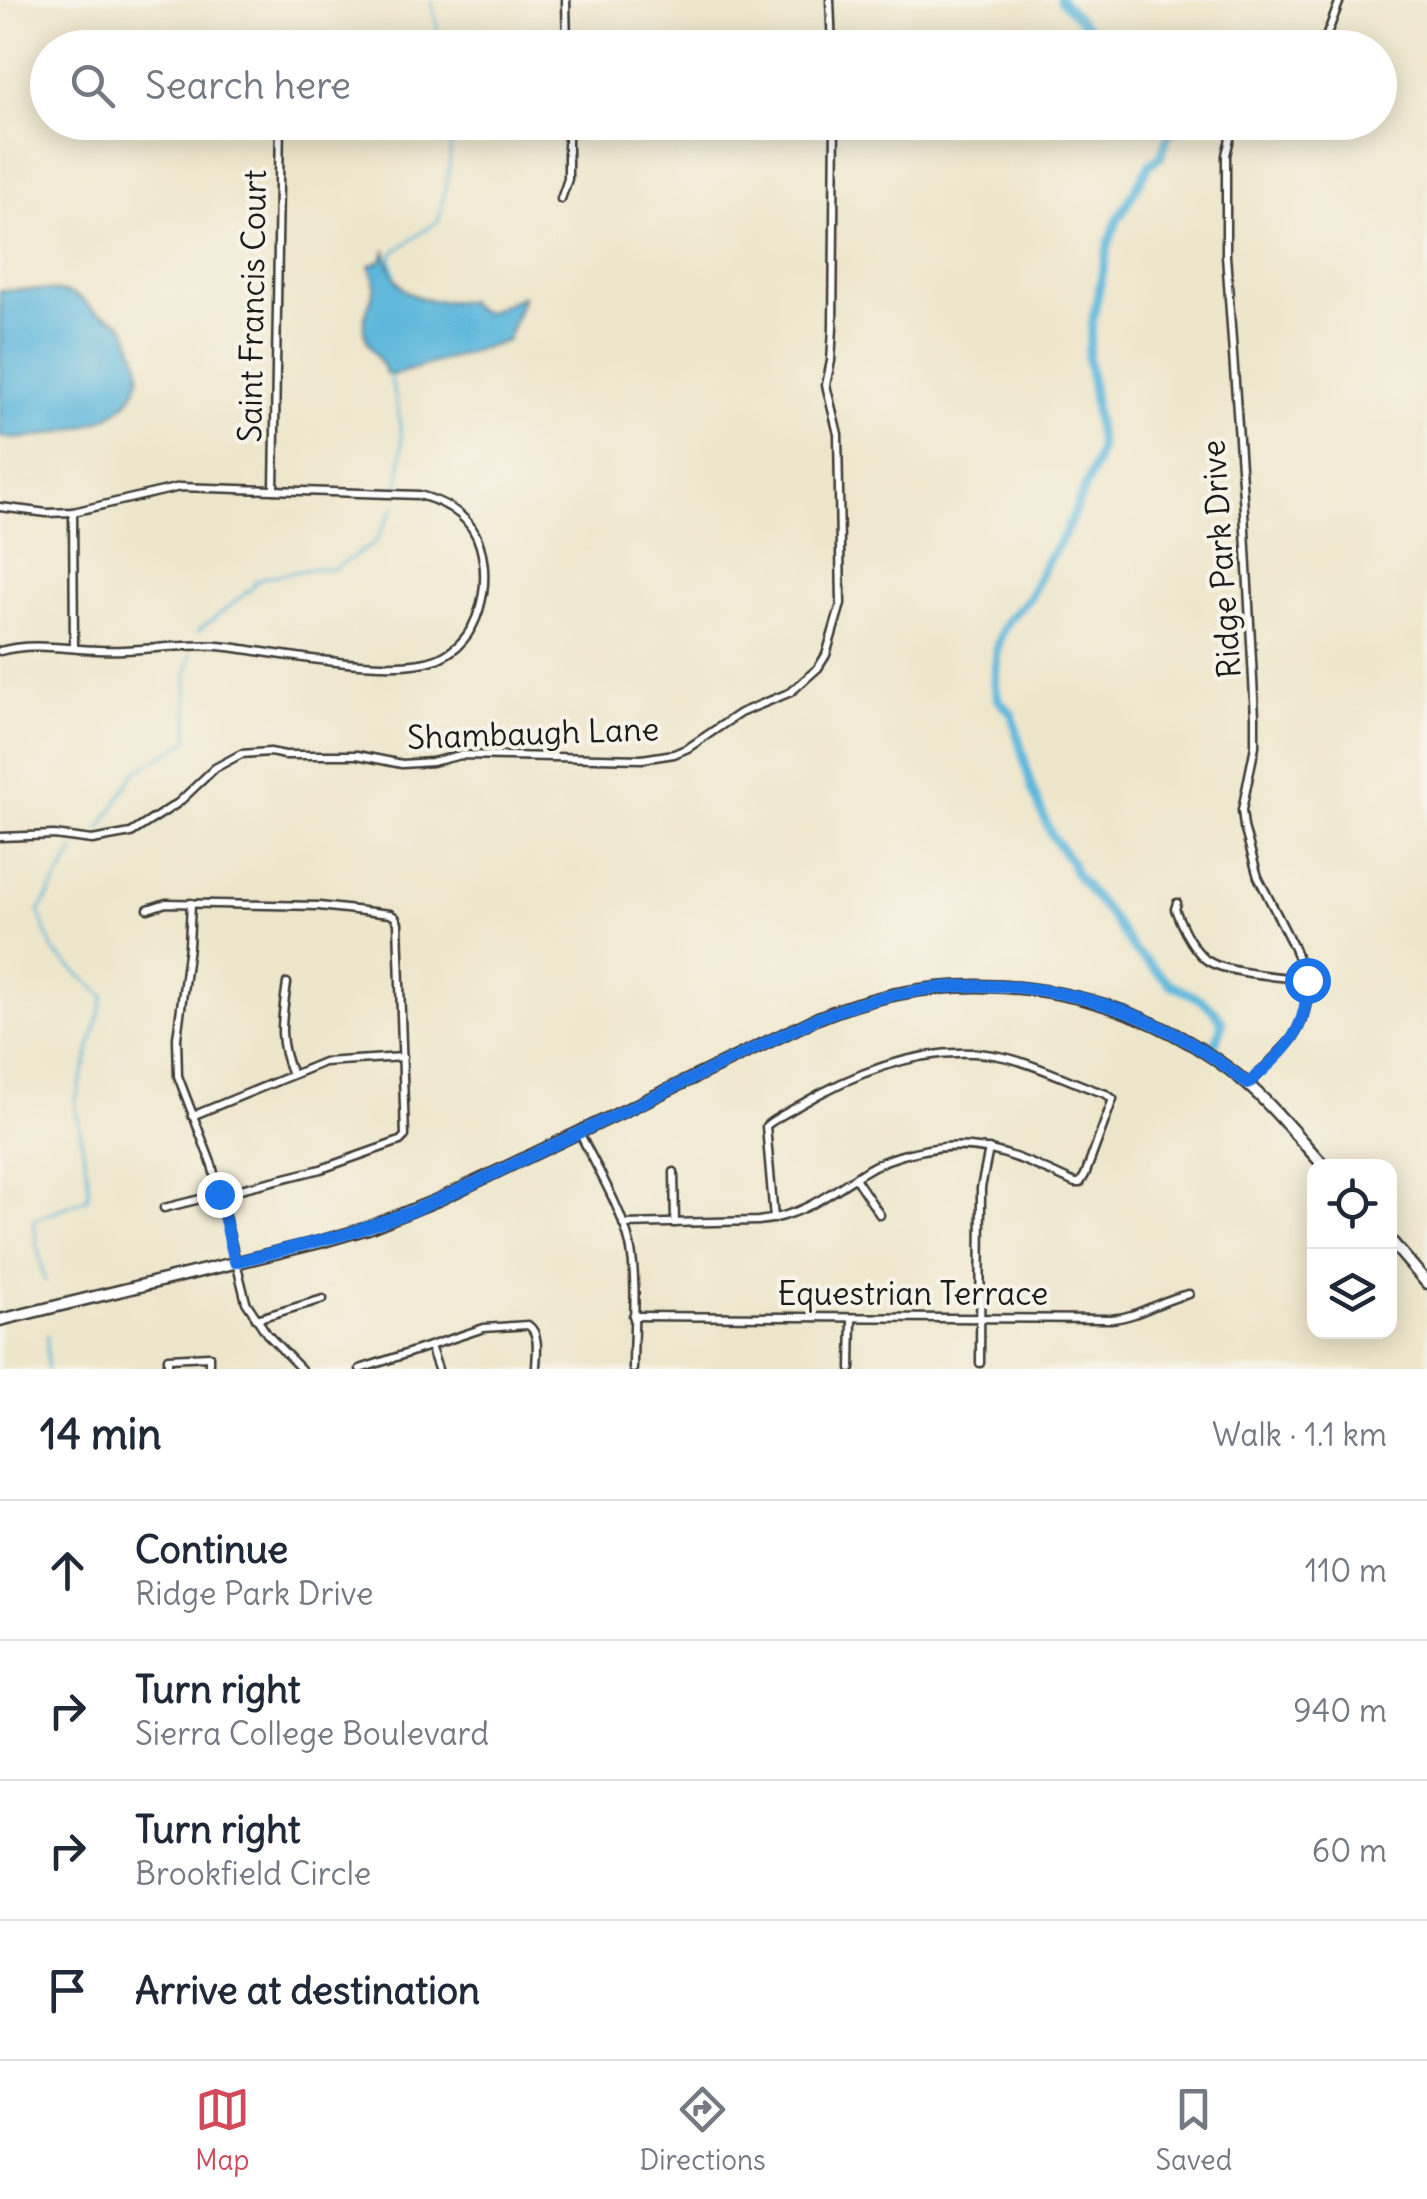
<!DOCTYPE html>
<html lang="en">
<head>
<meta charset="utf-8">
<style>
  body { margin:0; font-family:Delius,sans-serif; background:#f2f2f3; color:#1f2937 }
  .controls { position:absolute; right:30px; bottom:30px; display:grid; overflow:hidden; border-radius:20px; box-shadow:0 5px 25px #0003 }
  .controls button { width:90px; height:90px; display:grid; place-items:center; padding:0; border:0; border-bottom:2px solid #e0e1e3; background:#fff; color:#1f2937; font:50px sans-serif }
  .stop { position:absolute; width:30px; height:30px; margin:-22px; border:8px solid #1a73e8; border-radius:50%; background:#fff }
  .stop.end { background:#1a73e8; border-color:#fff; box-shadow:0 2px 10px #0008 }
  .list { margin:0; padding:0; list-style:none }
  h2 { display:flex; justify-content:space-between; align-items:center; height:130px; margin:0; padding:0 40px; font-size:42px }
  h2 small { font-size:32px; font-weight:400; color:#747a83 }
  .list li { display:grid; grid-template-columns:65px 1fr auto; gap:30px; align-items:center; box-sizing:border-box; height:140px; padding:0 40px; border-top:2px solid #e0e1e3 }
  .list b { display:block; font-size:38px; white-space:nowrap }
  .list p { margin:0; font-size:32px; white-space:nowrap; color:#747a83 }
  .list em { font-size:32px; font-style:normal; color:#747a83 }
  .icon { flex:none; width:55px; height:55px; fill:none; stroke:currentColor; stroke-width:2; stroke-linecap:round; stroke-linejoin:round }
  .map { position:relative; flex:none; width:1427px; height:1369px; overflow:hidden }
  .search { position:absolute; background:#fff; box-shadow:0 5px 25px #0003; left:30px; right:30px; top:30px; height:110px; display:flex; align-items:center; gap:25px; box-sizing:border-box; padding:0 35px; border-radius:55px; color:#747a83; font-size:38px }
  .sheet { height:690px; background:#fff }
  nav { display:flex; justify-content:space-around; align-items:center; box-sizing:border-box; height:140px; border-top:2px solid #e0e1e3; background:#fff; font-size:28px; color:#747a83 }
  nav a { display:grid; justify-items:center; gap:5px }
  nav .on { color:#d1495b }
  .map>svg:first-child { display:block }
  .water { fill:#5db7db; stroke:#3c6a7c; stroke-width:2.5 }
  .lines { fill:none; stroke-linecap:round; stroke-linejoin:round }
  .stream { stroke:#5db7db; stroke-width:2.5 }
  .canal { stroke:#5db7db; stroke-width:9 }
  .street-casing { stroke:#3c3a36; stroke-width:11 }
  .primary-casing { stroke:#3c3a36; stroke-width:15 }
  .street { stroke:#fff; stroke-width:6 }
  .primary { stroke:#fff; stroke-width:10 }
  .route { stroke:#1a73e8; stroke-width:12 }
  .labels { text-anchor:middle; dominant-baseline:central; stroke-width:8; stroke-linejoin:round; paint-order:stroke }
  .street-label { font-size:32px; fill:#1c1c1c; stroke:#f7f3e8 }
</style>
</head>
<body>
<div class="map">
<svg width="1427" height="1369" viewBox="0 0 1427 1369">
  <rect width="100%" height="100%" fill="#f7f3e8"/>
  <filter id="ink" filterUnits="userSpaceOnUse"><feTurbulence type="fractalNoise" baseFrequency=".01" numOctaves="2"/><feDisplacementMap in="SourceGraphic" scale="20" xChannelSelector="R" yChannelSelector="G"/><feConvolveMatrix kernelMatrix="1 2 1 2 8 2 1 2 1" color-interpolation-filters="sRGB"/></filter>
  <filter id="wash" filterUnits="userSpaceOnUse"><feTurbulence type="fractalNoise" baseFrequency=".0048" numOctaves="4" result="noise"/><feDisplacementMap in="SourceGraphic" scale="40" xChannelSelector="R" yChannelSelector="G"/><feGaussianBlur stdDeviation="2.25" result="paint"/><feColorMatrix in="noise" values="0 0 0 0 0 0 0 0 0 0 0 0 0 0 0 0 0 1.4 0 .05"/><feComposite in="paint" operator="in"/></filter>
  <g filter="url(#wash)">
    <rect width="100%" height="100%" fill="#eee6cb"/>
    <g class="water">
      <path d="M 386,251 C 396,302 424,302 468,301 L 477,310 L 485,313 L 523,296 L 507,341 L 393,375 L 386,374 C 381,358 366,346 364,330 C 361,307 385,291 369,266 L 381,261 Z"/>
      <path d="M 0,290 C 20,290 58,288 76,296 C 83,299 88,306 94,310 C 103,316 114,316 122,324 C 128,330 132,342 135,351 C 156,401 101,425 61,432 C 41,436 20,441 0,437 Z"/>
    </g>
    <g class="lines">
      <g class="stream">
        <path d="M 431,0 L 442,48"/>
        <path d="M 395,274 L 391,260 L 394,252 L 439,220 L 449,170 L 452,122"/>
        <path d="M 389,375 C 402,412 405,448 398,487"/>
        <path d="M 197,632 L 252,588 L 255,582 L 266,577 L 316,568 L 333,569 L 374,544 L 395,506"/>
        <path d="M 100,830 L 136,771 L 188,741 L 187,674 L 191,654"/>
        <path d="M 45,1281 L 37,1246 L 34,1220 L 88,1198 L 88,1177 L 75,1103 L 104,996 L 53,951 L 39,912 L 74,852"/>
        <path d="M 47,1335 L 47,1369"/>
      </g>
      <g class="canal">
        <path d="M 1060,0 C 1077,16 1091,33 1110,48"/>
        <path d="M 1173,122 L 1161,156 L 1150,164 L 1117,221 L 1109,242 L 1094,313 L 1088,356 L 1100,447 L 1096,462 L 1065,534 L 1044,566 L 1030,597 L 1008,620 L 1001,634 L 997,650 L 995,684 L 998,699 L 1012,714 L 1032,789 L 1052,836 L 1071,862 L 1074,872 L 1112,918 L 1133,949 L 1170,984 L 1200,999 L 1215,1011 L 1222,1022 L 1220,1032 L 1213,1048"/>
      </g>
    </g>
  </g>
  <g filter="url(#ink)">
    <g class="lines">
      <defs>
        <g id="street">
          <path d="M 566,0 L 567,48"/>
          <path d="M 830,0 L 832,48"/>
          <path d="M 1322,48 L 1340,0"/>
          <path d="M 1234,122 L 1226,155 L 1226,255 L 1244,511 L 1255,717 L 1255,746 L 1242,810 L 1244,827 L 1258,877 L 1293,946 L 1307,980 L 1307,1002 L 1303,1018 L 1293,1038 L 1249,1084"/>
          <path d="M 561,199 L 568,179 L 568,122"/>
          <path d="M 274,490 L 280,122"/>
          <path d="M 0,507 L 47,513 L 73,512 L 180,487 L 419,495 C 446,502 472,517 480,546 C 491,586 480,640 439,658 C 395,677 278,653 228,647 C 184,642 142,652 98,650 C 65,649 33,642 0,651"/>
          <path d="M 73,512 L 74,648"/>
          <path d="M 0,837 L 54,835 L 92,840 L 131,833 L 178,803 L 215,768 L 241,754 L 270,752 L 285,755 L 357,755 L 402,764 L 432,762 L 461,755 L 642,759 L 674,754 L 688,748 L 740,713 L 791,692 L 818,668 L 826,655 L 841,604 L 838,434 L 826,385 L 831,361 L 833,328 L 835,122"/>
          <path d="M 191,903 L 189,946 L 177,1038 L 178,1076 L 212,1165 L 246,1302 L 267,1334 L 301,1369"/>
          <path d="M 1177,903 L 1175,909 C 1181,925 1191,946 1204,958 C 1219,973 1284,977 1307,980"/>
          <path d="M 148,909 L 166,903 L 319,906 L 390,914 L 395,917 L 398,923 L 405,1136 L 400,1141 L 321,1169 L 164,1208"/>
          <path d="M 287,983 C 282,1019 277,1040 292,1074"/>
          <path d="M 192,1116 L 324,1062 L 403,1057"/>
          <path d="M 579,1132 C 595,1164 623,1212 630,1245 C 638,1283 633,1330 633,1369"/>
          <path d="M 674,1172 L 675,1223"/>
          <path d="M 855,1178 L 880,1215"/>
          <path d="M 623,1224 L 758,1221 C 800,1217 828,1195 862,1173 C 880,1161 899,1155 919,1151 C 981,1137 1020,1158 1075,1183 L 1080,1183 L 1085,1175 L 1113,1099 L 1106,1094 C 1071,1083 1040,1065 1004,1057 C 933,1042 859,1070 798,1106 C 787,1113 775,1118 766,1126 L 774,1219"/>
          <path d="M 633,1316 L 1111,1319 C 1140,1317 1161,1299 1189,1294"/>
          <path d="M 256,1319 L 323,1299"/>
          <path d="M 430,1346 L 438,1369"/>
          <path d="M 980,1363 L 981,1188 L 989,1149"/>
          <path d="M 168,1369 L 168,1358 L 209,1356 L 209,1369"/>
          <path d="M 360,1369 L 484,1328 L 528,1325 C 541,1334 536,1355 536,1369"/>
          <path d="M 851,1369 L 852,1318"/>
        </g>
        <g id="primary">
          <path d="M 1390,1240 L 1427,1283"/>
          <path d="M 0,1320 L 320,1242 L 368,1228 L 440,1199 L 818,1018 C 954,962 1110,980 1229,1069 C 1265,1096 1294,1133 1324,1166"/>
        </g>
      </defs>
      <use href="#street" class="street-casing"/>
      <use href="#primary" class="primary-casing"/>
      <use href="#street" class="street"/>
      <use href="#primary" class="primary"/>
    </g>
  </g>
  <g class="lines" filter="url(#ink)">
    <path class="route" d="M 219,1194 L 235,1262 L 350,1233 L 410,1212 L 464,1188 L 818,1018 C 965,959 1125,981 1248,1084 C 1284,1050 1308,1034 1307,980"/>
  </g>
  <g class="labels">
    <g class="street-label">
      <text transform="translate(252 306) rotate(-89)">Saint Francis Court</text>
      <text transform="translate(1221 559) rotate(-94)">Ridge Park Drive</text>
      <text transform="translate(533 733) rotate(-2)">Shambaugh Lane</text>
      <text x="913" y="1293">Equestrian Terrace</text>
    </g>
  </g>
</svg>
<div class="controls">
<button><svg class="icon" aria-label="locate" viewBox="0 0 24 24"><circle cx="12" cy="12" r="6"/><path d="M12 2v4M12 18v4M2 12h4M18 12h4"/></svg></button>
<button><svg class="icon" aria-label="layers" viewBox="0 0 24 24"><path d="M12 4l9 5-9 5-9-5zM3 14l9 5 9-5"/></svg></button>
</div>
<div class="stop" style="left:1307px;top:980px"></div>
<div class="stop end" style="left:219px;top:1194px"></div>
<div class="search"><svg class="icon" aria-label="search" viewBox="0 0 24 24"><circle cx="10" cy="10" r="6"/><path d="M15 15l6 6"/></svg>Search here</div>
</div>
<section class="sheet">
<h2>14 min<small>Walk · 1.1 km</small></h2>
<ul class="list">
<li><svg class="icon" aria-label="ahead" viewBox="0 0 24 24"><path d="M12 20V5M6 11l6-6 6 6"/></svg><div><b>Continue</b><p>Ridge Park Drive</p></div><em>110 m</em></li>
<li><svg class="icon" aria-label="right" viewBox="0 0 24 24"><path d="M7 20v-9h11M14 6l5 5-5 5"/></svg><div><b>Turn right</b><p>Sierra College Boulevard</p></div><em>940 m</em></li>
<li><svg class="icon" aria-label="right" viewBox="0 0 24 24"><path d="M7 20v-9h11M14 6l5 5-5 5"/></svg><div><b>Turn right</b><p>Brookfield Circle</p></div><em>60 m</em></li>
<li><svg class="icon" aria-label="arrive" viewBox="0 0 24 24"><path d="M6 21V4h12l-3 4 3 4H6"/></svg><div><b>Arrive at destination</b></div></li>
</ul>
</section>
<nav>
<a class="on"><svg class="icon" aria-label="map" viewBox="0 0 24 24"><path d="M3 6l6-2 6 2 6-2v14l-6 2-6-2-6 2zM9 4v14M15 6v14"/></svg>Map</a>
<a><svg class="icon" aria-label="directions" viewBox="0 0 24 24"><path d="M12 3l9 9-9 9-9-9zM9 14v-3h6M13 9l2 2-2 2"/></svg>Directions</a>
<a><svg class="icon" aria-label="saved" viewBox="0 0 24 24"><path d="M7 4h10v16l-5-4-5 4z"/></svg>Saved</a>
</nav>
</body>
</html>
